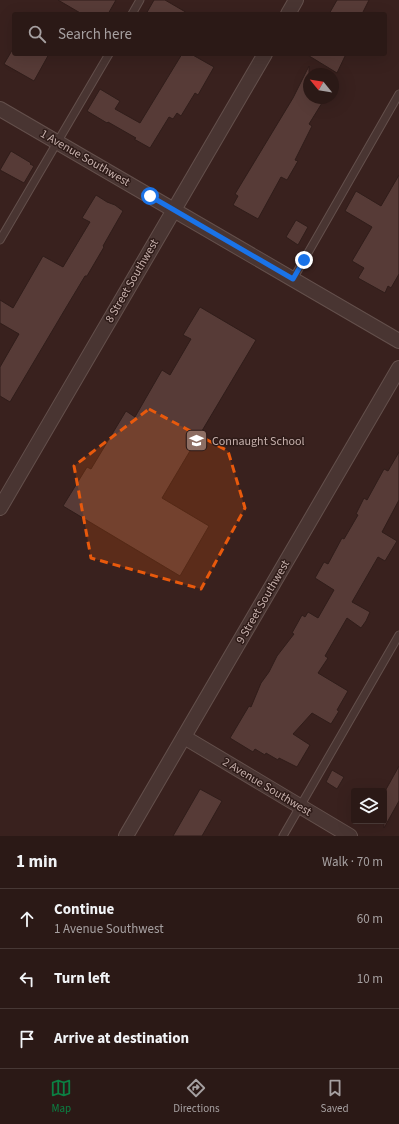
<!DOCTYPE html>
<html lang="en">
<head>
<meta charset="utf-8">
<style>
  body { margin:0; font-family:"Source Sans 3",sans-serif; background:#372623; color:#f1f3f6 }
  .controls { position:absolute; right:12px; bottom:12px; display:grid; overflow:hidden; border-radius:4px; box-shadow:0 4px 16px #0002 }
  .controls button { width:36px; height:36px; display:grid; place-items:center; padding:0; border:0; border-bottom:1px solid #473835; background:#2b1916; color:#f1f3f6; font:20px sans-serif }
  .compass { position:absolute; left:303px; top:68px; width:36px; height:36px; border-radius:50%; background:#2b1916; box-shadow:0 4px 16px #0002; rotate:300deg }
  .stop { position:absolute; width:12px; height:12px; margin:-9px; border:3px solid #1a73e8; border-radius:50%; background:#fff }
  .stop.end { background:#1a73e8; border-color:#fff; box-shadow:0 1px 4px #0008 }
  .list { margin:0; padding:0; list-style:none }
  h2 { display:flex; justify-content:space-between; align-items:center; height:52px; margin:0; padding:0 16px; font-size:17px }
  h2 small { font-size:13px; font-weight:400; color:#a6a0a1 }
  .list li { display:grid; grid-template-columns:26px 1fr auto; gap:12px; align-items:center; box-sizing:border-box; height:60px; padding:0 16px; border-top:1px solid #473835 }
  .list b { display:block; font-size:15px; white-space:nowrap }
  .list p { margin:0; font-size:13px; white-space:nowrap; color:#a6a0a1 }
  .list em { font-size:13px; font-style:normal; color:#a6a0a1 }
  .icon { flex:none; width:22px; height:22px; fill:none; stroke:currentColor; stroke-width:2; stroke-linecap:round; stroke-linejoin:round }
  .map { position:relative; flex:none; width:399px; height:836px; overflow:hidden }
  .search { position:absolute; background:#2b1916; box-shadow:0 4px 16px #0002; left:12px; right:12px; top:12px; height:44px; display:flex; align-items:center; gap:10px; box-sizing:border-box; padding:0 14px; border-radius:4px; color:#a6a0a1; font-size:15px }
  .sheet { height:232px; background:#2b1916 }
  nav { display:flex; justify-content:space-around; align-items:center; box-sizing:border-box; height:56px; border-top:1px solid #473835; background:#2b1916; font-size:11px; color:#a6a0a1 }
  nav a { display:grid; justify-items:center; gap:2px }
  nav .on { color:#0b8043 }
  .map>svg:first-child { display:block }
  .building { fill:#573b37; stroke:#301d1a }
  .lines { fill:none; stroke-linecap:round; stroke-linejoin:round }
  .service-casing { stroke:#64504c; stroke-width:9 }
  .minor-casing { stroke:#64504c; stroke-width:16 }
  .service { stroke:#493532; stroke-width:7 }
  .minor { stroke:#493532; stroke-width:14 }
  .route { stroke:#1a73e8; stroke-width:5 }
  .marked { fill:#e8590c; fill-opacity:0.2; stroke:#e8590c; stroke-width:3; stroke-dasharray:8 5; stroke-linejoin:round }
  .labels { text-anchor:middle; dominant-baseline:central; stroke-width:3; stroke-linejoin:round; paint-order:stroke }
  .street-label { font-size:12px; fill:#c6b0ac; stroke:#2e1b18 }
  .poi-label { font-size:12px; fill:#c6b0ac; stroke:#2e1b18; text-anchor:start }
</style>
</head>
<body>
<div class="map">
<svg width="399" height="836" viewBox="0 0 399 836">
  <rect width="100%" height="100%" fill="#39211e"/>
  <g class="building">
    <path d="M 58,0 L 116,0 L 108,14 L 82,14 Z"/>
    <path d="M 154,0 L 165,0 L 189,14 L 146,14 Z"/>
    <path d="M 337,0 L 369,0 L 362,14 L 329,14 Z"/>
    <path d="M 14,47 L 14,54 L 49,54 L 34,81 L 4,64 Z"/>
    <path d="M 182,54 L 191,54 L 214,67 L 198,95 L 195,93 L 181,116 L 177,113 L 173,119 L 169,117 L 150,148 L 134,139 L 136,138 L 108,122 L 107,123 L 87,111 L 100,89 L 120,101 L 115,109 L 140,123 Z"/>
    <path d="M 306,54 L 346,54 L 337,73 Z"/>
    <path d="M 309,66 L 309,98 L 313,98 L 322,103 L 309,124 L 312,126 L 295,160 L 298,161 L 287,180 L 281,177 L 258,219 L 233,205 L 238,196 L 235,194 L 293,98 Z"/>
    <path d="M 11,151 L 31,163 L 30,164 L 34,166 L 24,183 L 0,170 Z"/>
    <path d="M 399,175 L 399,274 L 391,288 L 388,286 L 385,293 L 358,278 L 364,268 L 352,261 L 372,227 L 345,211 L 356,191 L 381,206 Z"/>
    <path d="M 96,195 L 107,202 L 115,205 L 123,211 L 103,246 L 104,247 L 87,276 L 85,276 L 64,311 L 10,402 L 0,396 L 0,367 L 19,334 L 0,323 L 0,300 L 13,308 L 43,256 L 63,267 L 90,222 L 82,218 Z"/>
    <path d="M 296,220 L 308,227 L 298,245 L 286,237 Z"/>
    <path d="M 200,307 L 256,340 L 162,498 L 209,526 L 180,576 L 63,506 L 87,467 L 91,469 L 126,411 L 135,417 L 162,370 L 170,375 L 191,339 L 183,335 Z"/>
    <path d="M 399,452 L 399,500 L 382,532 L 397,541 L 385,561 L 378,557 L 352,602 L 370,612 L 366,621 L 361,628 L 347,618 L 325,656 L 328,658 L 318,673 L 348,691 L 337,710 L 339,711 L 331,724 L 312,713 L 293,734 L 310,745 L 297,767 L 279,758 L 278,760 L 266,753 L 265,755 L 255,749 L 253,752 L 230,738 L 249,706 L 251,707 L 261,683 L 269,672 L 277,656 L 294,634 L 292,633 L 302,615 L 305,617 L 308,612 L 318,618 L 334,590 L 315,578 L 324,562 L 328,564 L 342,538 L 344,539 L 358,515 L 356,514 L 364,498 L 367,500 L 384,469 L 388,471 Z"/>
    <path d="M 399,766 L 399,801 L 384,828 L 384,793 Z"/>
    <path d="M 332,770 L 344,777 L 337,789 L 326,782 Z"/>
    <path d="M 200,789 L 222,801 L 202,836 L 173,836 Z"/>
  </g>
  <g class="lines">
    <defs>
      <g id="service">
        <path d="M 132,14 L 140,0"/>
        <path d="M 0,240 L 109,54"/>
        <path d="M 293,279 L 399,94"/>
        <path d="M 283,836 L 399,635"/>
      </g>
      <g id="minor">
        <path d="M 288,14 L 296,0"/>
        <path d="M 0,109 L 399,341"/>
        <path d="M 0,508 L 265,54"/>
        <path d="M 184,737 L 350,836"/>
        <path d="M 126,836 L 399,368"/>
      </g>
    </defs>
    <use href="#service" class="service-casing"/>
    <use href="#minor" class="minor-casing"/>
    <use href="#service" class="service"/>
    <use href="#minor" class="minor"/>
  </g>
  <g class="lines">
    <path class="route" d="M 150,196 L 293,279 L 304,260"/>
  </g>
  <path class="marked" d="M 149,409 L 228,451 L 245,508 L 201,589 L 91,558 L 74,466 Z"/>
  <defs>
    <symbol id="school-square" viewBox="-11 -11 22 22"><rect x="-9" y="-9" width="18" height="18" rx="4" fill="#8d6e63" stroke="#2e1b18"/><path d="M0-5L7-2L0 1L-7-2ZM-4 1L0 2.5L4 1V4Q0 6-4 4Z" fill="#fff"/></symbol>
  </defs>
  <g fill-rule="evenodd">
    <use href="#school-square" x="184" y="428" width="25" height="25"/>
  </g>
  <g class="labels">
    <g class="street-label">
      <text transform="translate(85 158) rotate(30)">1 Avenue Southwest</text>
      <text transform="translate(132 281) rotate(-60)">8 Street Southwest</text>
      <text transform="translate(263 602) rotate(-60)">9 Street Southwest</text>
      <text transform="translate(267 787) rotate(31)">2 Avenue Southwest</text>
    </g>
    <g class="poi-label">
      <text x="212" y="441">Connaught School</text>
    </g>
  </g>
</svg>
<div class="controls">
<button><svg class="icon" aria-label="layers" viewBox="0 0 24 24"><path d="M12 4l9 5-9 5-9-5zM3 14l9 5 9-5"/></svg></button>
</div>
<svg class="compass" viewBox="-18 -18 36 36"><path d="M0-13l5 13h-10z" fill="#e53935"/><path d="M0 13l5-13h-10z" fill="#a6a0a1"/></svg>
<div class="stop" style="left:150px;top:196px"></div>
<div class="stop end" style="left:304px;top:260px"></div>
<div class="search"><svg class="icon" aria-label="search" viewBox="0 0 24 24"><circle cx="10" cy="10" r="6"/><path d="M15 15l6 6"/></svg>Search here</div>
</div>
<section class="sheet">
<h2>1 min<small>Walk · 70 m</small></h2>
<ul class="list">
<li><svg class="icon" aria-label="ahead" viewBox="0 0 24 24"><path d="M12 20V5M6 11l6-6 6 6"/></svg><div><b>Continue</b><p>1 Avenue Southwest</p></div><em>60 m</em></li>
<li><svg class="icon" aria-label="left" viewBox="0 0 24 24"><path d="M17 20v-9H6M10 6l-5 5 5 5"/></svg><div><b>Turn left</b></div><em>10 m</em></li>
<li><svg class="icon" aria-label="arrive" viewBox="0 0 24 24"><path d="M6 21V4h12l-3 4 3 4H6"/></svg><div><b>Arrive at destination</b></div></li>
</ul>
</section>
<nav>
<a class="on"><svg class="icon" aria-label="map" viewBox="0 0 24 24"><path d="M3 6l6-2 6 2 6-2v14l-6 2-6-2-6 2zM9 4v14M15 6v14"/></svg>Map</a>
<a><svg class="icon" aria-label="directions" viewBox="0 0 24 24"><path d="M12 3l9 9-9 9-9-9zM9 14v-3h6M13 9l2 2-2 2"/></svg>Directions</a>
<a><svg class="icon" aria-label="saved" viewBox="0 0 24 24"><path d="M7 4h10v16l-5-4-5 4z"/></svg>Saved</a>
</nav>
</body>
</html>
